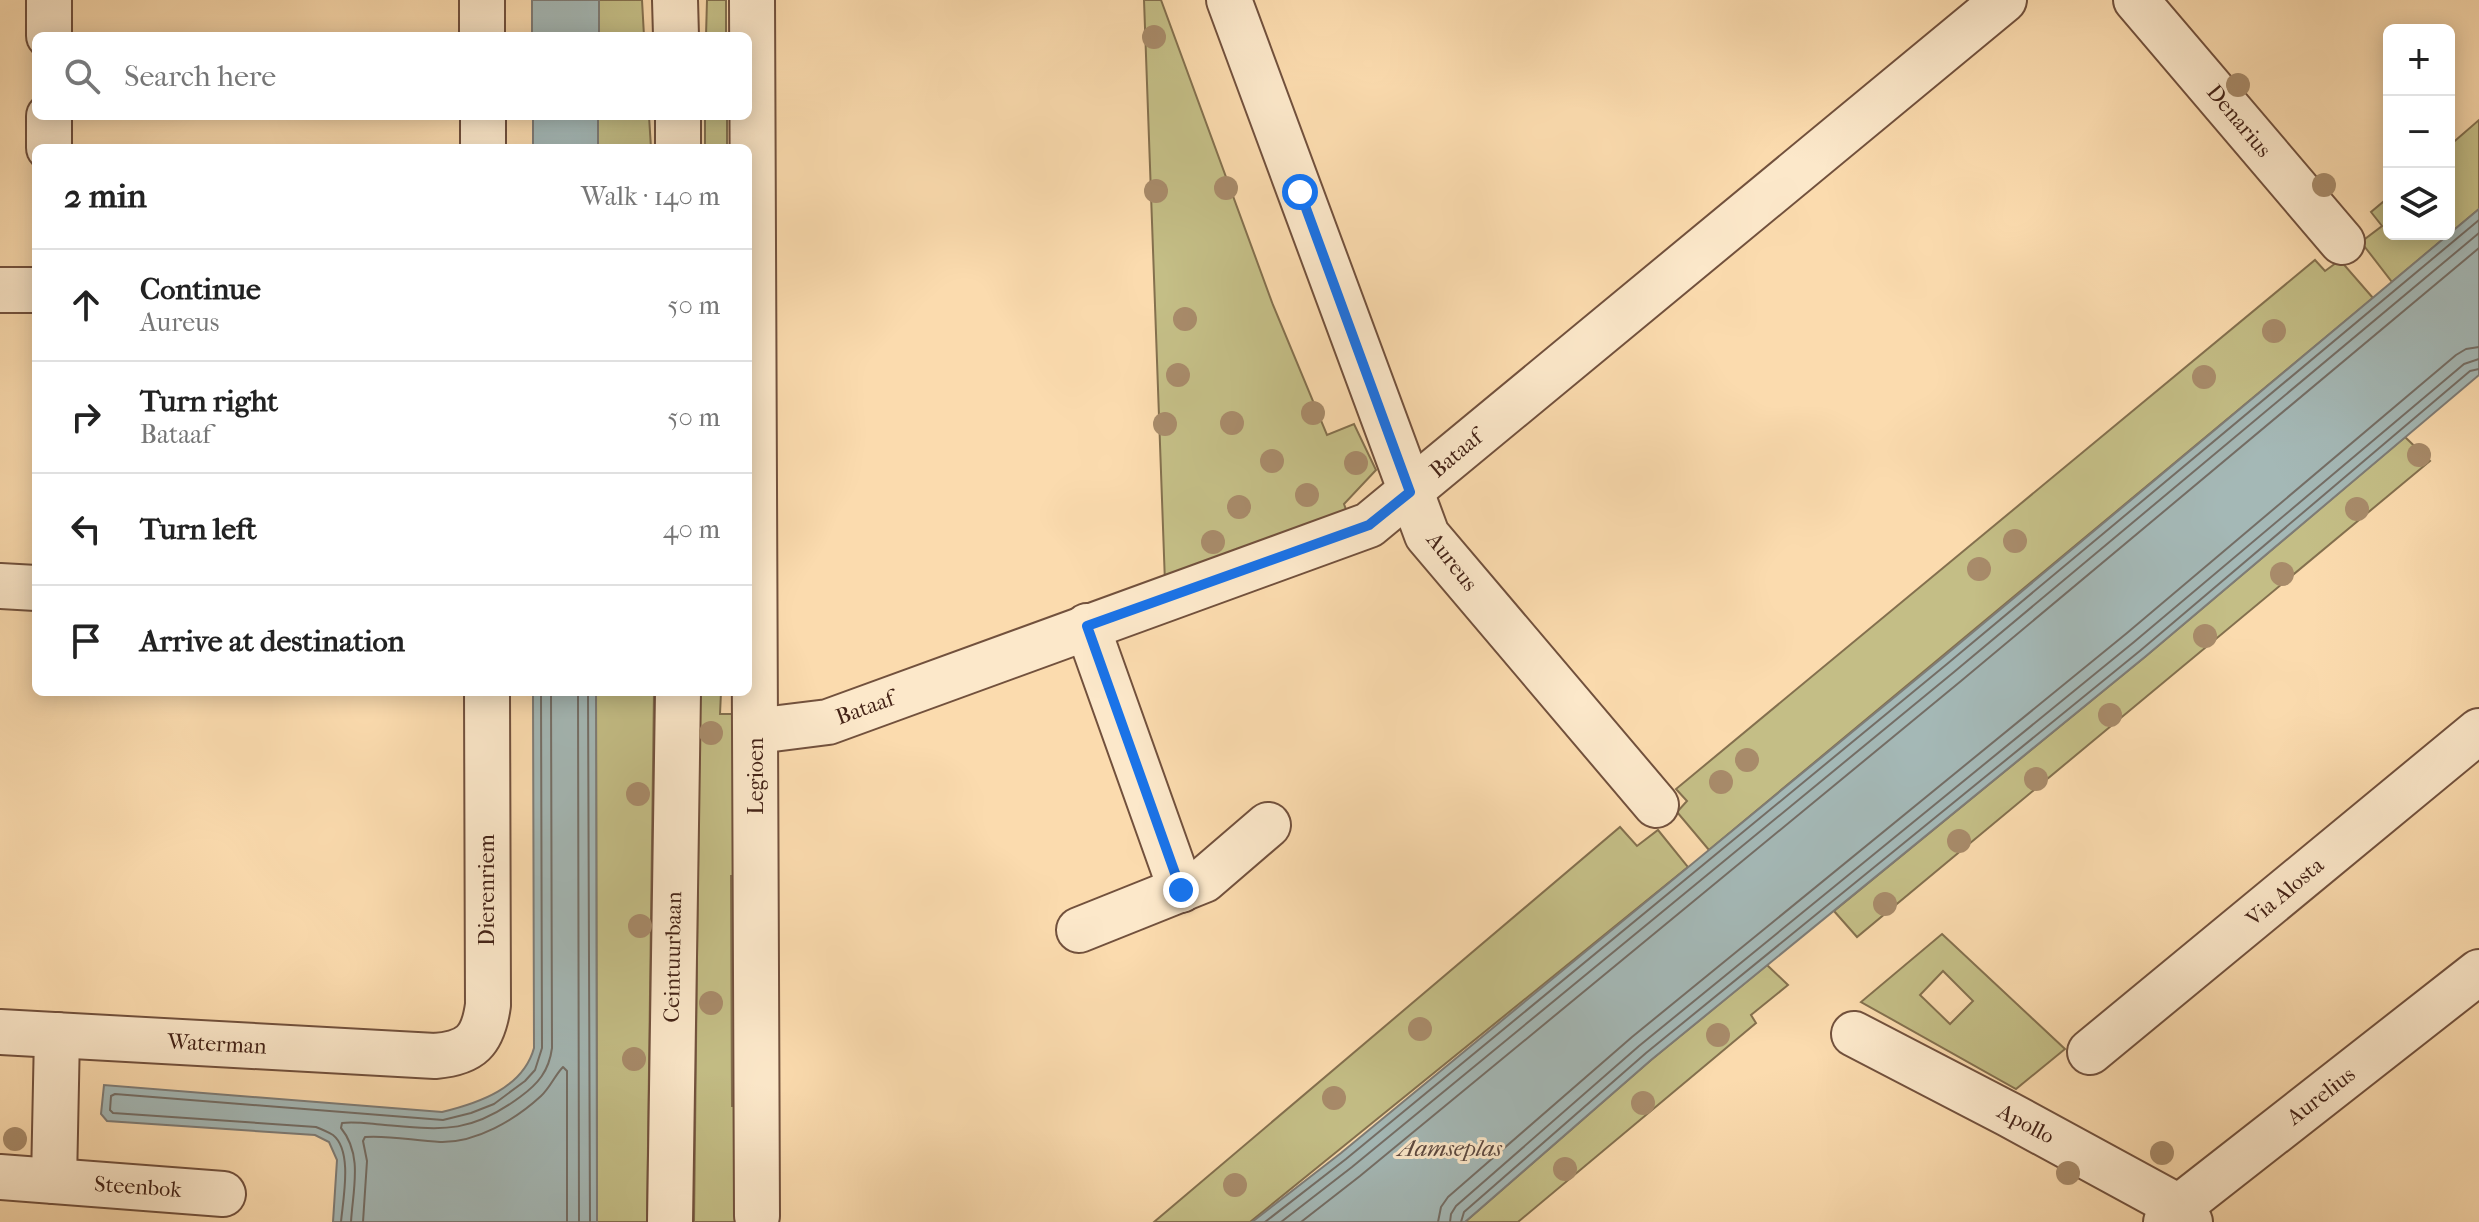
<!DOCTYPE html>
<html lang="en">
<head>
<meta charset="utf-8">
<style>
  body { margin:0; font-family:"IM FELL French Canon",serif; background:#f2f2f2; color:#222 }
  .controls { position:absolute; right:24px; top:24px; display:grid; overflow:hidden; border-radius:12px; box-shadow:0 4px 20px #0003 }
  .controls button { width:72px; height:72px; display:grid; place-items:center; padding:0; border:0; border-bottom:2px solid #e0e0e0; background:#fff; color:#222; font:40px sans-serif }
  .stop { position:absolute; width:24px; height:24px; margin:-18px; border:6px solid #1a73e8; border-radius:50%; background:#fff }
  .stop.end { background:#1a73e8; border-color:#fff; box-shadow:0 2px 8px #0008 }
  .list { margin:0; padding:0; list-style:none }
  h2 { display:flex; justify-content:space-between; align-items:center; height:104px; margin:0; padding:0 32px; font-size:34px }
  h2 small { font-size:26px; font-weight:400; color:#767676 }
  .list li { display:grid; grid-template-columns:52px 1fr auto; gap:24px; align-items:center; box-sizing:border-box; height:112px; padding:0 32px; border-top:2px solid #e0e0e0 }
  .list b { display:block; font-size:30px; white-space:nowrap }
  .list p { margin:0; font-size:26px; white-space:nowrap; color:#767676 }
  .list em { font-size:26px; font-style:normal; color:#767676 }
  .icon { flex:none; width:44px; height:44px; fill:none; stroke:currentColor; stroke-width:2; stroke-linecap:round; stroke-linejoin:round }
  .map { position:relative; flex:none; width:2479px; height:1222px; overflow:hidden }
  .search { position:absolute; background:#fff; box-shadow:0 4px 20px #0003; left:32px; top:32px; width:720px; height:88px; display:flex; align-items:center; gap:20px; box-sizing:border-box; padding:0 28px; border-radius:12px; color:#767676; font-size:30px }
  .panel { position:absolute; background:#fff; box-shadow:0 4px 20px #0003; left:32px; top:144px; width:720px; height:552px; border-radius:12px }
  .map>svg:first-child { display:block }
  .green { fill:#c4be86; stroke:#84704e; stroke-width:2; fill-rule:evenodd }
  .water { fill:#a4b8b6; stroke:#7e7c76; stroke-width:2 }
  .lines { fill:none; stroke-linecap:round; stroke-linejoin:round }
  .shore { stroke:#746e66; stroke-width:2 }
  .minor-casing { stroke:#72513d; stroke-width:48 }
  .minor { stroke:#fce8ca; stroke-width:44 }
  .tree { fill:#a88b6a }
  .route { stroke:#1a73e8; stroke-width:10 }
  .labels { text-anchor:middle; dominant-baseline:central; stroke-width:6; stroke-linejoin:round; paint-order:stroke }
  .street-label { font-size:22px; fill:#442317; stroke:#fce8ca }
  .water-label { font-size:24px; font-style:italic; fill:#5c483f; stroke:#fce8ca }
</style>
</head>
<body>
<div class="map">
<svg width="2479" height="1222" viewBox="0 0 2479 1222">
  <rect width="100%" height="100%" fill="#fbdbae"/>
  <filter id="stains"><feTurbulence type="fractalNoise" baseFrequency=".0025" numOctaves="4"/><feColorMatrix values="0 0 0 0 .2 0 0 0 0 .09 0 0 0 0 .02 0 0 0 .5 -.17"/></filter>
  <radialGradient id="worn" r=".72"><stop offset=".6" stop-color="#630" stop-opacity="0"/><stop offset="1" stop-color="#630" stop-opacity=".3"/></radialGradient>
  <g class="green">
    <path d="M 599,0 L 642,0 L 644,36 L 599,36 Z"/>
    <path d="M 707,0 L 726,0 L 726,36 L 706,36 Z"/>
    <path d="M 1144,0 L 1161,0 L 1273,305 L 1327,435 L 1354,424 L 1376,470 L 1344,504 L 1349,518 L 1165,583 Z"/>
    <path d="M 598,116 L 649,116 L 651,148 L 598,148 Z"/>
    <rect x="705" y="116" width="22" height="32"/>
    <path d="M 2479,120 L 2479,209 L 2392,282 L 2361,242 L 2382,226 L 2371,212 L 2389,197 L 2389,234 L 2449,234 L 2449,146 Z"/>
    <path d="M 2315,260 L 2325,271 L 2340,260 L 2373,298 L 1709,850 L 1677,812 L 1687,801 L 1676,789 Z"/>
    <path d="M 2405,437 L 2430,461 L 1857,937 L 1834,911 L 2146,656 Z"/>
    <path d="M 596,692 L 654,692 L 647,1222 L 597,1222 Z"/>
    <path d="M 700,692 L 721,692 L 720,714 L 741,714 L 741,876 L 731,876 L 732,1106 L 745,1106 L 745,1222 L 694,1222 Z"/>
    <path d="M 1620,827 L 1637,846 L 1658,830 L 1688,867 L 1250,1222 L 1154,1222 Z"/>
    <path d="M 1942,934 L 2065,1049 L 2016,1089 L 1861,1002 ZM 1943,971 L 1973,1001 L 1950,1024 L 1920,995 Z"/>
    <path d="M 1767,965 L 1788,985 L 1751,1015 L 1756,1023 L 1518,1222 L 1465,1222 L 1651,1060 Z"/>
  </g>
  <g class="water">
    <rect x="532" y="0" width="67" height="36"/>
    <rect x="533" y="116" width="65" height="32"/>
    <path d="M 2479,209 L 2479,375 L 2146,656 L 1651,1060 L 1465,1222 L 1252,1222 L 1341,1153 L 1942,658 Z"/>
    <path d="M 533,692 L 596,692 L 597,1222 L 333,1222 L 337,1160 L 329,1142 L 315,1135 L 107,1121 L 101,1114 L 104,1085 L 442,1112 C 479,1103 523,1088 534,1048 Z"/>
  </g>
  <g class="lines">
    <g class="shore">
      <path d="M 578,692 L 579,1222"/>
      <path d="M 588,692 L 590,1222"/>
      <path d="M 341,1222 C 343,1199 353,1151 333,1135 C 328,1132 321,1129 316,1127 L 113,1113 L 110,1110 L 111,1096 L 115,1094 L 443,1120 L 471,1113 L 494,1104 L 525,1081 L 535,1070 L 542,1048 L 541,692"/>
      <path d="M 351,1222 C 353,1189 363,1155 341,1128 L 342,1123 C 355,1121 371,1124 385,1125 C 443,1130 470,1134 520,1097 C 538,1084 549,1071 552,1048 L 551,692"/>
      <path d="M 363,1222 L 367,1161 L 363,1141 L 365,1137 C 389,1135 415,1141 440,1142 C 476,1143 515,1120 541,1096 C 550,1088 555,1075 563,1067 L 567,1071 L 567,1222"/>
      <path d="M 1265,1222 L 1346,1159 L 1947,664 L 2479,220"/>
      <path d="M 1281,1222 L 1352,1167 L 1954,672 L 2479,233"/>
      <path d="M 1301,1222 L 1360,1176 L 1961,681 L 2479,248"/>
      <path d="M 1438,1222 L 1441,1207 L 1448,1197 L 1632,1037 L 2127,633 L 2456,355 L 2466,349 L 2479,347"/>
      <path d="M 1450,1222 L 1451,1214 L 1456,1206 L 1639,1046 L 2134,642 L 2464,364 L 2479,359"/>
      <path d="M 1461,1222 L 1464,1212 L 1646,1053 L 2141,650 L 2470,371 L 2479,369"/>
    </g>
    <defs>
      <g id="minor">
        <path d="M 49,0 L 49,36"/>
        <path d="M 482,0 L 482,36"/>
        <path d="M 675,0 L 676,36"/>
        <path d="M 752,0 L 757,1216"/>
        <path d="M 1229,0 L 1427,535 L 1656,805"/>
        <path d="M 2136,0 L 2342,242"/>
        <path d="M 49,116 L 49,148"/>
        <path d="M 483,116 L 483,148"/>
        <path d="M 678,116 L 678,148"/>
        <path d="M 0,290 L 36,290"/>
        <path d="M 0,586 L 36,588"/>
        <path d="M 1087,626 L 1181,890"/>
        <path d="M 756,731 L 828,722 L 1369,525 L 2004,0"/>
        <path d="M 1079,930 L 1204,880 L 1268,825"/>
        <path d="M 0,1032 L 435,1056 C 471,1053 483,1041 488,1005 L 487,692"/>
        <path d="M 1854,1034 L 2008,1114 L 2179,1207 L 2190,1222"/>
        <path d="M 2090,1052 L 2479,731"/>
        <path d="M 0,1177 L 223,1194"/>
        <path d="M 54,1181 L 57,1035"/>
        <path d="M 670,1222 L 678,692"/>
        <path d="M 2166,1222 L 2179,1207 L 2479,972"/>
      </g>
    </defs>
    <use href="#minor" class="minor-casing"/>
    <use href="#minor" class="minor"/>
  </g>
  <g class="tree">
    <circle cx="1154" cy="37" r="12"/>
    <circle cx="2238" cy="85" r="12"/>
    <circle cx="2324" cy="185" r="12"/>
    <circle cx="1226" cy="188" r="12"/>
    <circle cx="1156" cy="191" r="12"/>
    <circle cx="1185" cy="319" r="12"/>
    <circle cx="2274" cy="331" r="12"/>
    <circle cx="1178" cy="375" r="12"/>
    <circle cx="2204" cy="377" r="12"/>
    <circle cx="1313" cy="413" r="12"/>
    <circle cx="1232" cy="423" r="12"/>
    <circle cx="1165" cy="424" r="12"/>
    <circle cx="2419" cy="455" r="12"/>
    <circle cx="1272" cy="461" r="12"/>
    <circle cx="1356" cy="463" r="12"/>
    <circle cx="1307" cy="495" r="12"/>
    <circle cx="1239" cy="507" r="12"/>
    <circle cx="2357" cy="509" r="12"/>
    <circle cx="2015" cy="541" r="12"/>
    <circle cx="1213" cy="542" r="12"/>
    <circle cx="1979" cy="569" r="12"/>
    <circle cx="2282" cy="574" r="12"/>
    <circle cx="2205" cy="636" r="12"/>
    <circle cx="2110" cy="715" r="12"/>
    <circle cx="711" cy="733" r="12"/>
    <circle cx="1747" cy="760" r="12"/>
    <circle cx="2036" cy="779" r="12"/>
    <circle cx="1721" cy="782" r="12"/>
    <circle cx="638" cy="794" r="12"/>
    <circle cx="1959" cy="841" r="12"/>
    <circle cx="1885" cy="904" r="12"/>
    <circle cx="640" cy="926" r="12"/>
    <circle cx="711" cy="1003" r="12"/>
    <circle cx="1420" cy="1029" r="12"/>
    <circle cx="1718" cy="1035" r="12"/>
    <circle cx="634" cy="1059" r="12"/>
    <circle cx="1334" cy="1098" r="12"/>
    <circle cx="1643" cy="1103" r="12"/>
    <circle cx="15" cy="1139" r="12"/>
    <circle cx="2162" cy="1153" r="12"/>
    <circle cx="1565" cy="1169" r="12"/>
    <circle cx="2068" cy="1173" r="12"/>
    <circle cx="1235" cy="1185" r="12"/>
  </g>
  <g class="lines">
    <path class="route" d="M 1181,890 L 1087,626 L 1369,525 L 1410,492 L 1300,192"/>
  </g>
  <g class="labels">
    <g class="street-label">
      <text transform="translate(2239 121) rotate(50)">Denarius</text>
      <text transform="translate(1456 454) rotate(-40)">Bataaf</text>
      <text transform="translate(1452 562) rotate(52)">Aureus</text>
      <text transform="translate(865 708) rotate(-20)">Bataaf</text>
      <text transform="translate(756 776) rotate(-90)">Legioen</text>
      <text transform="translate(487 890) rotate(-90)">Dierenriem</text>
      <text transform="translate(2285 892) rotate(-40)">Via Alosta</text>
      <text transform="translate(673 957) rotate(-89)">Ceintuurbaan</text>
      <text transform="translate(217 1044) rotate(3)">Waterman</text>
      <text transform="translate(2321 1096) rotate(-38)">Aurelius</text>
      <text transform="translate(2026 1124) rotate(28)">Apollo</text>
      <text transform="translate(138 1187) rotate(4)">Steenbok</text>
    </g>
    <g class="water-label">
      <text x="1450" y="1148">Aamseplas</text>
    </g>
  </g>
  <rect width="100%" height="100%" filter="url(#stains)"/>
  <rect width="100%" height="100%" fill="url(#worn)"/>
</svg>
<div class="controls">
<button>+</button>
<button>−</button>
<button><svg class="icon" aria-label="layers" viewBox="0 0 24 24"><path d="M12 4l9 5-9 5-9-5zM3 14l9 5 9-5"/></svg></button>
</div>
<div class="stop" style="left:1300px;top:192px"></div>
<div class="stop end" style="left:1181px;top:890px"></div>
<div class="search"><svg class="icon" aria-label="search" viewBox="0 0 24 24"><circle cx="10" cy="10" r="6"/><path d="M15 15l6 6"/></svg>Search here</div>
<section class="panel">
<h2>2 min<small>Walk · 140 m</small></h2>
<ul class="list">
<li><svg class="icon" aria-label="ahead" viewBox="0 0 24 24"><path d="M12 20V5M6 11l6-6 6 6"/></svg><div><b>Continue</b><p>Aureus</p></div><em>50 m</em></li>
<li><svg class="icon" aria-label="right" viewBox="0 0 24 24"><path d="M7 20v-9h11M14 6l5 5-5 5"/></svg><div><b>Turn right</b><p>Bataaf</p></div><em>50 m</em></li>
<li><svg class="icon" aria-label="left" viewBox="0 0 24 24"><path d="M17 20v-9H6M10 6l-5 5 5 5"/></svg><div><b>Turn left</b></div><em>40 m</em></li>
<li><svg class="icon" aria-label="arrive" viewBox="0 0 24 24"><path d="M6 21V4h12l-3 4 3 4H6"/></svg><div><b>Arrive at destination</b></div></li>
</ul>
</section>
</div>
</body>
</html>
